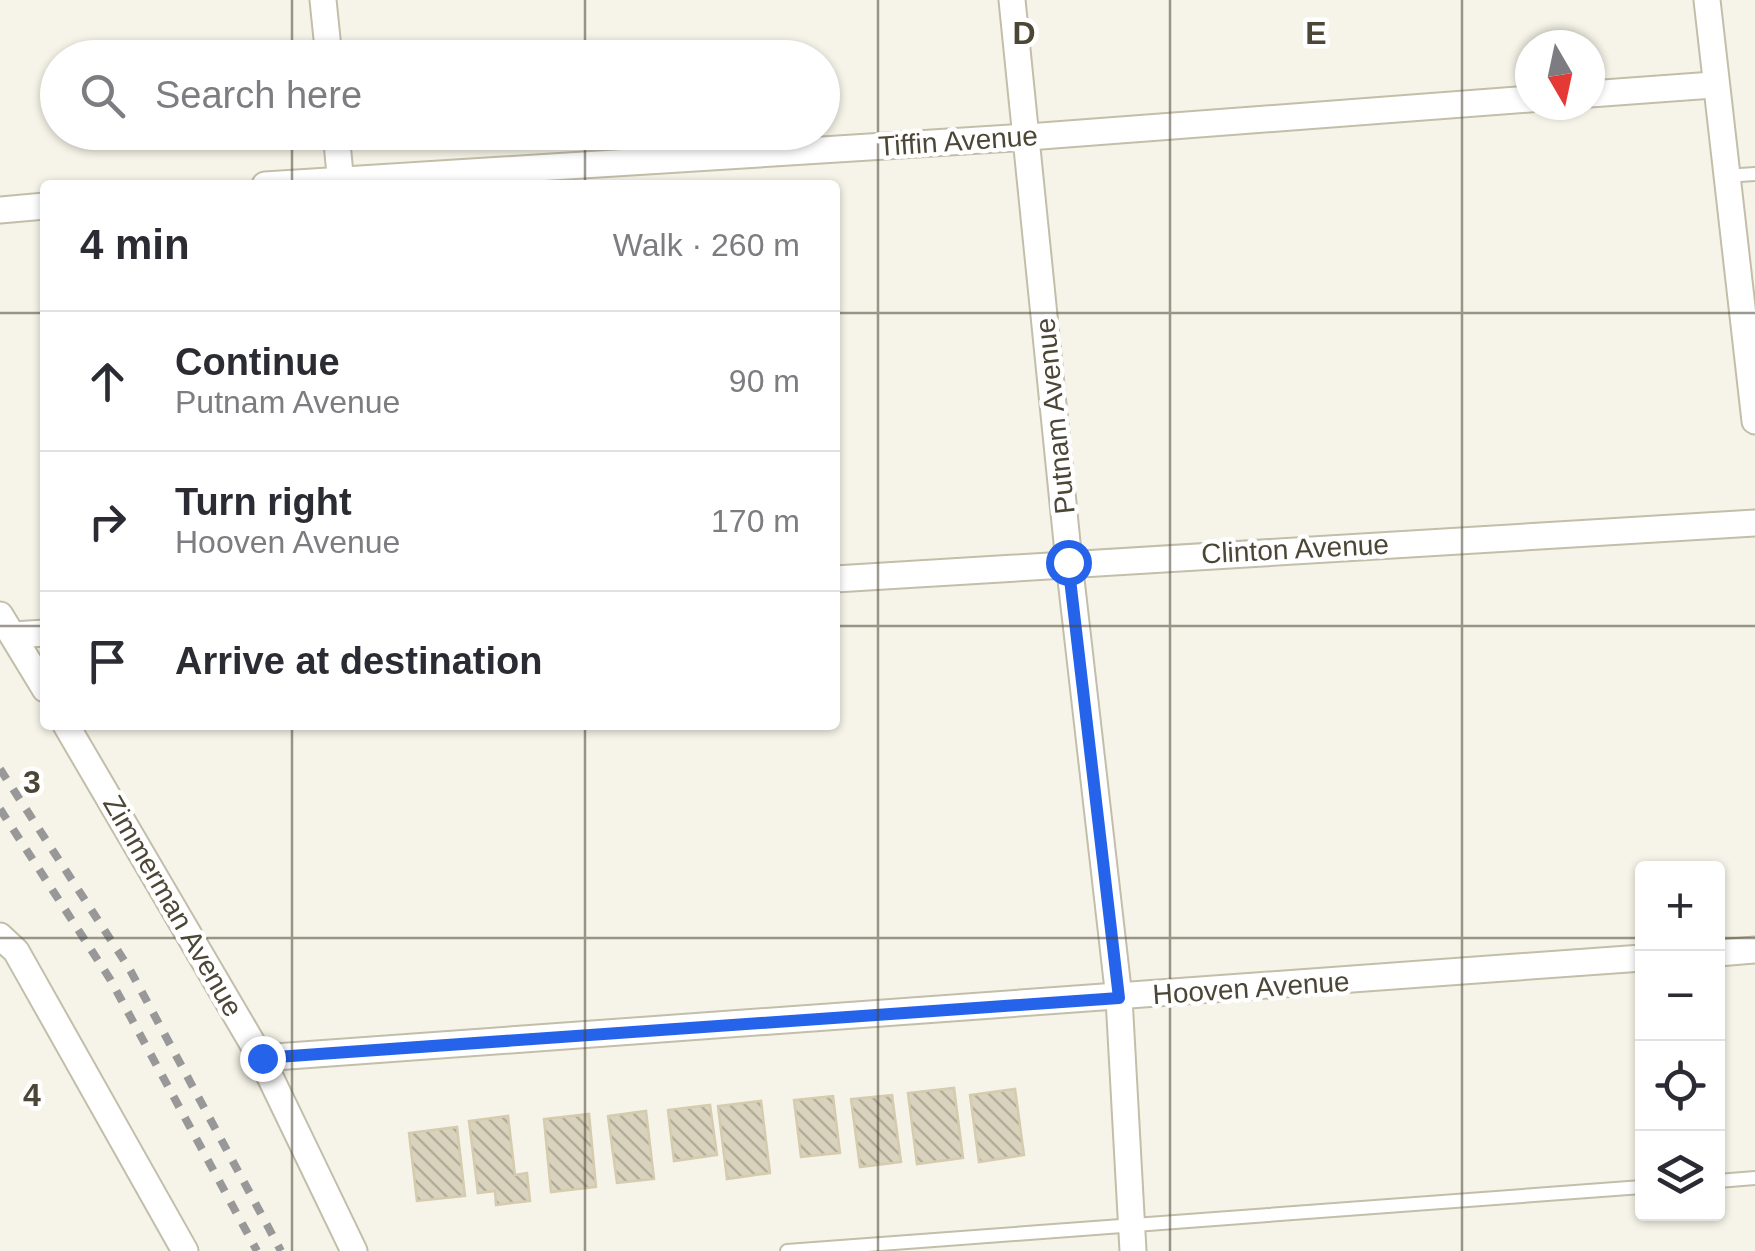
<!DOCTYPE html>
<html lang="en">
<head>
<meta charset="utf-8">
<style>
  body { margin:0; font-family:Helvetica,sans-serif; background:#f2f2f3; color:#2b2b33 }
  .controls { position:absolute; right:30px; bottom:30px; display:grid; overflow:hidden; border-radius:10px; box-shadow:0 2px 8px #0004 }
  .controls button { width:90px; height:90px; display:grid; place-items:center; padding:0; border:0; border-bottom:2px solid #e1e1e2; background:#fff; color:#2b2b33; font:50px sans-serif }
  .compass { position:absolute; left:1515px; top:30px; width:90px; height:90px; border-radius:50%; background:#fff; box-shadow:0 2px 8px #0004; rotate:171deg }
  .stop { position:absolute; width:30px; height:30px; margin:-22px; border:8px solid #2563eb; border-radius:50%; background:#fff }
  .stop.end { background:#2563eb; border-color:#fff; box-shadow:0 2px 10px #0008 }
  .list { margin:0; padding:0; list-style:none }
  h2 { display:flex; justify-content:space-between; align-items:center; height:130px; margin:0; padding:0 40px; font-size:42px }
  h2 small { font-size:32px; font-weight:400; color:#7c7c81 }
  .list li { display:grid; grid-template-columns:65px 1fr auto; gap:30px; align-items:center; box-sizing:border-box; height:140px; padding:0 40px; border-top:2px solid #e1e1e2 }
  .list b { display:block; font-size:38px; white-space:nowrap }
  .list p { margin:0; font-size:32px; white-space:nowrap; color:#7c7c81 }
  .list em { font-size:32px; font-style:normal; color:#7c7c81 }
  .icon { flex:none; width:55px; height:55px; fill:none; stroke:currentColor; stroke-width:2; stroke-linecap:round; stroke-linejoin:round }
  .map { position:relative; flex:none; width:1755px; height:1251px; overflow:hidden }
  .search { position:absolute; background:#fff; box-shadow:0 2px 8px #0004; left:40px; top:40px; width:800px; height:110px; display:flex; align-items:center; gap:25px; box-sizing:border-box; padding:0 35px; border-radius:55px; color:#7c7c81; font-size:38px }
  .panel { position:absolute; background:#fff; box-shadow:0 2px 8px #0004; left:40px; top:180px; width:800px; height:550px; border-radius:10px }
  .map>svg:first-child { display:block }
  .building { fill:url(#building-back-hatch); stroke:#d5ccaf; stroke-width:2.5 }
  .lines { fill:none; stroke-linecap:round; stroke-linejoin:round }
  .lane-casing { stroke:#c3beaa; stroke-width:16 }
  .street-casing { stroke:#c3beaa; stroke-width:29 }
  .lane { stroke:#fff; stroke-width:12 }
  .street { stroke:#fff; stroke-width:25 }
  .rail { stroke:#989898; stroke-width:8; stroke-dasharray:12 12; stroke-linecap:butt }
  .route { stroke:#2563eb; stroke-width:12 }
  .grid { fill:none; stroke:#4b4636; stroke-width:2.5; stroke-opacity:0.55 }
  .labels { text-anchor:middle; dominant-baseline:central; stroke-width:9; stroke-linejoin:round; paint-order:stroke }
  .street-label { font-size:28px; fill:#4b4636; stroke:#fff }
  .grid-label { font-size:32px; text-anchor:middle; font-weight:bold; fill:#4b4636; stroke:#fff; stroke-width:9; stroke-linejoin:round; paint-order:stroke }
</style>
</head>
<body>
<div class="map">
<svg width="1755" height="1251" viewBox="0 0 1755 1251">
  <defs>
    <pattern id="building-back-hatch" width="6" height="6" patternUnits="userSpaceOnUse" patternTransform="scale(2.5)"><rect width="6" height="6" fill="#d9d2bc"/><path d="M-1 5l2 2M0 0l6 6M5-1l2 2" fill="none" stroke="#b2ac9a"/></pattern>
  </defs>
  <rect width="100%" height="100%" fill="#f6f4e8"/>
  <g class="building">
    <path d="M 954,1088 L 963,1158 L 917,1164 L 908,1093 Z"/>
    <path d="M 1015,1089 L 1024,1155 L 979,1162 L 970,1095 Z"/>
    <path d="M 892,1095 L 901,1162 L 860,1167 L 851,1099 Z"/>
    <path d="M 833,1096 L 840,1153 L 801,1157 L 794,1100 Z"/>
    <path d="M 761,1101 L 770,1173 L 727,1179 L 718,1106 Z"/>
    <path d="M 710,1105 L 717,1155 L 674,1161 L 668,1110 Z"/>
    <path d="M 646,1111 L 654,1179 L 617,1183 L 608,1116 Z"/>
    <path d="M 589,1114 L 596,1187 L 551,1192 L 544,1119 Z"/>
    <path d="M 508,1116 L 515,1175 L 527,1173 L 530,1201 L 496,1205 L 495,1191 L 478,1193 L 469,1121 Z"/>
    <path d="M 457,1127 L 465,1196 L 417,1201 L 409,1133 Z"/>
  </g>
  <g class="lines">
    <defs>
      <g id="lane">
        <path d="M 1725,176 L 1755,174"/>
        <path d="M 1718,1181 L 1755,1178"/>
        <path d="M 787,1251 L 1642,1187"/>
      </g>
      <g id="street">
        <path d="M 323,0 L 329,58"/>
        <path d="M 1012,0 L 1069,562 L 1119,998 L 1133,1251"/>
        <path d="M 1707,0 L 1755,421"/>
        <path d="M 1590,94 L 1713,85"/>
        <path d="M 336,132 L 341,185"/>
        <path d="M 265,185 L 1028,137 L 1530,99"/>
        <path d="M 0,210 L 45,206"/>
        <path d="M 835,579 L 1755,523"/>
        <path d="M 0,615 L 45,689"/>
        <path d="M 13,635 L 45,633"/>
        <path d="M 66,725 L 261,1058 L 354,1251"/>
        <path d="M 0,936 L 16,951 L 185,1251"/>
        <path d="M 1718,953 L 1755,950"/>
        <path d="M 261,1058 L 1642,958"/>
      </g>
    </defs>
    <use href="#lane" class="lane-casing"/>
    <use href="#street" class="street-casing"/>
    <use href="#lane" class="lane"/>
    <use href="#street" class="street"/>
    <g class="rail">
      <path d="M 0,769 L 129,968 L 281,1251"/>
      <path d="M 0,809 L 110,979 L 257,1251"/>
    </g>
  </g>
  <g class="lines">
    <path class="route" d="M 262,1058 L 1119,998 L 1068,562"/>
  </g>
  <path class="grid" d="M 292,0 L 292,58M 585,0 L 585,58M 878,0 L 878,1251M 1170,0 L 1170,1251M 1462,0 L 1462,1251M 292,132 L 292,185M 585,132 L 585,185M 0,313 L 45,313M 835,313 L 1755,313M 0,626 L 45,626M 835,626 L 1755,626M 292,725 L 292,1251M 585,725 L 585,1251M 0,938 L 1642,938M 1718,938 L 1755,938"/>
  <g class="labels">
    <g class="street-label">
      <text transform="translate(958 141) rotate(-4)">Tiffin Avenue</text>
      <text transform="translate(1055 416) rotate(-96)">Putnam Avenue</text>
      <text transform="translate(1295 549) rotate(-3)">Clinton Avenue</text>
      <text transform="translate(173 906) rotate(60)">Zimmerman Avenue</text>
      <text transform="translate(1251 988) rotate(-4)">Hooven Avenue</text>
    </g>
  </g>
  <g class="grid-label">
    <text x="1024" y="44">D</text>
    <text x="1316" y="44">E</text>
    <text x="32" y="793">3</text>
    <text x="32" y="1106">4</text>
  </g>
</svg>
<div class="controls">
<button>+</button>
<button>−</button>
<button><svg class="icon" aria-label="locate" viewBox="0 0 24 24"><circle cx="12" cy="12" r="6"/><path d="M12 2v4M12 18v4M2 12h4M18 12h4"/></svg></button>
<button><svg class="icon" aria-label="layers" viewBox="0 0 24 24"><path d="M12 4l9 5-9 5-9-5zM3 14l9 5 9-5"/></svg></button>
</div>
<svg class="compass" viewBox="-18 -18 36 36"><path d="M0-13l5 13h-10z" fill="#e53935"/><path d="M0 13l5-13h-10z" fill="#7c7c81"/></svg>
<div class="stop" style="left:1068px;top:562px"></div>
<div class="stop end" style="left:262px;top:1058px"></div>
<div class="search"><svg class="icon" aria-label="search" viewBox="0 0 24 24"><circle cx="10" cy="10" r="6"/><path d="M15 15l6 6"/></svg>Search here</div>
<section class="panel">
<h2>4 min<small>Walk · 260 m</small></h2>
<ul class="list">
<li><svg class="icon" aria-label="ahead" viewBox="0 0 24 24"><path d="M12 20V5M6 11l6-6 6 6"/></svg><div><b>Continue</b><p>Putnam Avenue</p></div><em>90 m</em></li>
<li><svg class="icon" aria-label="right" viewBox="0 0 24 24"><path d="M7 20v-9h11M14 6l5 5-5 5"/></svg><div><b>Turn right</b><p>Hooven Avenue</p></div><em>170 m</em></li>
<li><svg class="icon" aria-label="arrive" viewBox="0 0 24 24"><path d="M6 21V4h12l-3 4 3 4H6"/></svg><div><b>Arrive at destination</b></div></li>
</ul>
</section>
</div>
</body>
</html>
